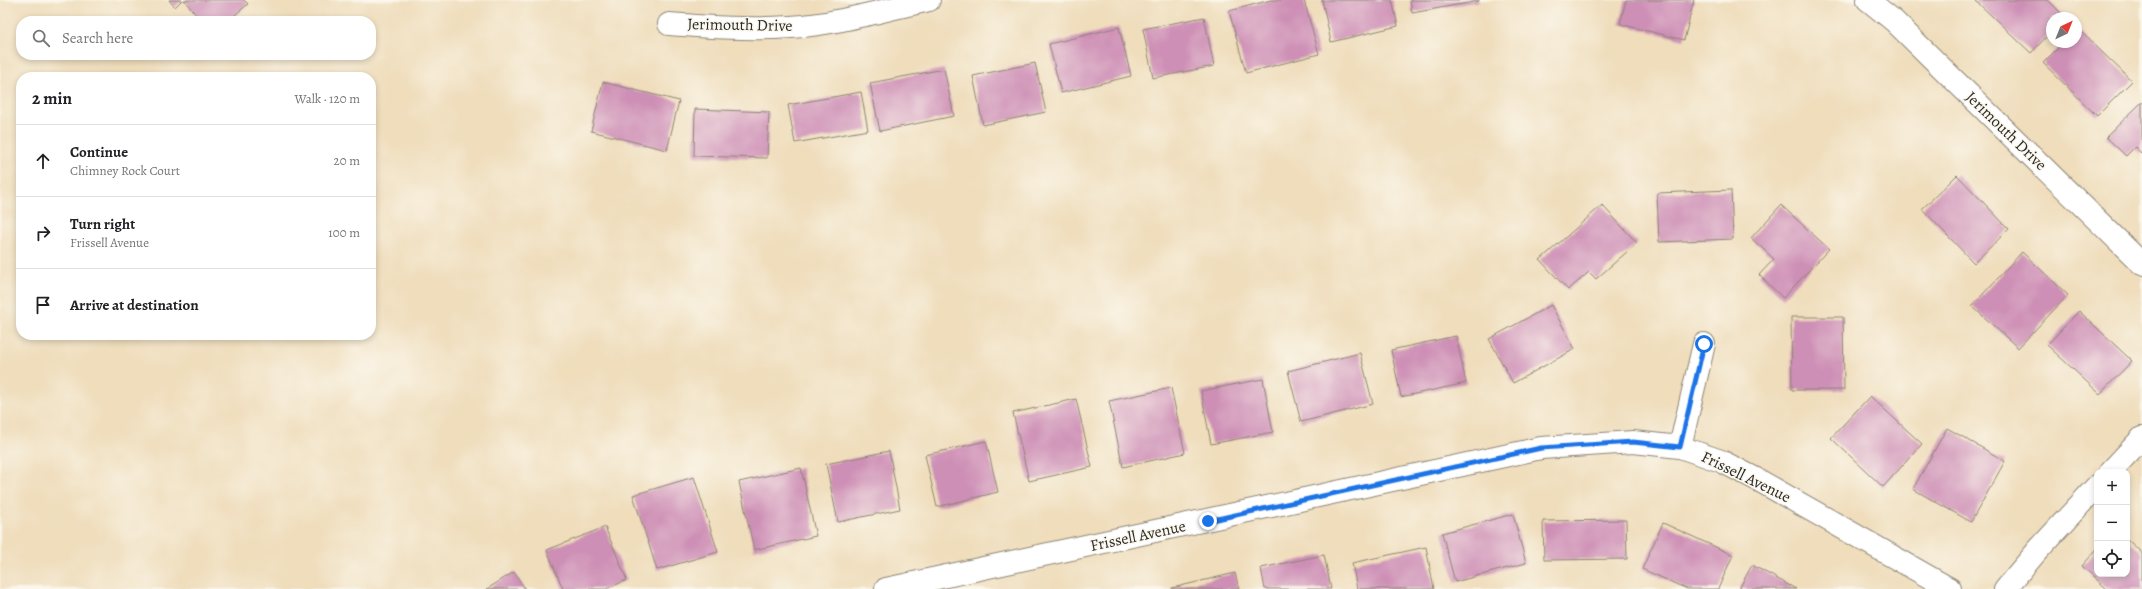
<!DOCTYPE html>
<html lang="en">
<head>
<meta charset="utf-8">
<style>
  body { margin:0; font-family:Alegreya,serif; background:#f2f2f2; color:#202124 }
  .controls { position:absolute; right:12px; bottom:12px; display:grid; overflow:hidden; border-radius:8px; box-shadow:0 2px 6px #0003 }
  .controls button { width:36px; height:36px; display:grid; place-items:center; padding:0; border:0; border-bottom:1px solid #e0e0e0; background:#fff; color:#202124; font:20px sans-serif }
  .compass { position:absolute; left:2046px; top:12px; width:36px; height:36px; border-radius:50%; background:#fff; box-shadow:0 2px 6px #0003; rotate:43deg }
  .stop { position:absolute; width:12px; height:12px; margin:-9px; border:3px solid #1a73e8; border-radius:50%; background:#fff }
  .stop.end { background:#1a73e8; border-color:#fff; box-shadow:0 1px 4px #0008 }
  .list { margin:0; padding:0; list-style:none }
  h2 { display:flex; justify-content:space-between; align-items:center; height:52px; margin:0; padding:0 16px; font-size:17px }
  h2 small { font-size:13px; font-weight:400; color:#757577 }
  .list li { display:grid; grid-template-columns:26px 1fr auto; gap:12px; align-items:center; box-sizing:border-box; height:72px; padding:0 16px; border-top:1px solid #e0e0e0 }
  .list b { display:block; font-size:15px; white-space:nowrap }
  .list p { margin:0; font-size:13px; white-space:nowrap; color:#757577 }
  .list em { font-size:13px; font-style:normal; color:#757577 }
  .icon { flex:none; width:22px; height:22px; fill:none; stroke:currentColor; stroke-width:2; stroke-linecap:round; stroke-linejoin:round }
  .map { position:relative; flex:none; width:2142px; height:589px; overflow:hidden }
  .search { position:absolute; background:#fff; box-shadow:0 2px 6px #0003; left:16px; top:16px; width:360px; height:44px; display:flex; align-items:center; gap:10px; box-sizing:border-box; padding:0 14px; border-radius:16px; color:#757577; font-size:15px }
  .panel { position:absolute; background:#fff; box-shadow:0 2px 6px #0003; left:16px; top:72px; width:360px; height:268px; border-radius:16px }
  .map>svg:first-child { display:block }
  .building { fill:#ce8fb6 }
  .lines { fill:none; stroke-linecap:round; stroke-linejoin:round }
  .minor-casing { stroke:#8d8473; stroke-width:24 }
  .minor { stroke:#fff; stroke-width:22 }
  .route { stroke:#1a73e8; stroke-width:5 }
  .labels { text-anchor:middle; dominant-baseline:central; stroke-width:3; stroke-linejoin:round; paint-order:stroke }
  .street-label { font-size:16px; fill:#2b2b2b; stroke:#fbf7ec }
</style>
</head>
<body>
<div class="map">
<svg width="2142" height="589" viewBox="0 0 2142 589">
  <rect width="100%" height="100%" fill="#fbf7ec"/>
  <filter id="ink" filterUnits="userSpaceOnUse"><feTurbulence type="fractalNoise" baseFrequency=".025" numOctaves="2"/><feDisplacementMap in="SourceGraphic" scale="8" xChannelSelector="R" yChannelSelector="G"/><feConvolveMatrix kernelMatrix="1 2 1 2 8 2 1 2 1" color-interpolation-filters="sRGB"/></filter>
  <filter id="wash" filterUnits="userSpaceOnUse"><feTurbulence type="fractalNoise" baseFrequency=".012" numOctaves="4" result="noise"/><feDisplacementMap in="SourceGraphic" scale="16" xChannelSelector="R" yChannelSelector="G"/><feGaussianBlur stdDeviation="0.9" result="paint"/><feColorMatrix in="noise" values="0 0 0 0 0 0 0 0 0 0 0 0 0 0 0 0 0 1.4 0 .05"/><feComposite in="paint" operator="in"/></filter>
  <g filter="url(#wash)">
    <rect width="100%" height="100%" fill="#efddbb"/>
    <g id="blocks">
      <g class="building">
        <path d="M 169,0 L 182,0 L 175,7 Z"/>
        <path d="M 184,0 L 244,0 L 248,4 L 228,21 L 201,21 Z"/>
        <path d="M 1271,0 L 1304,0 L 1319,54 L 1246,73 L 1229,11 Z"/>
        <path d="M 1322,0 L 1392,0 L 1398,26 L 1331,42 Z"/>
        <path d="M 1410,0 L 1479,0 L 1479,1 L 1412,13 Z"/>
        <path d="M 1626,0 L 1694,0 L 1684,40 L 1620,24 Z"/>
        <path d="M 1977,0 L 2048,0 L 2065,17 L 2052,18 L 2052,31 L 2031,53 L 1976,1 Z"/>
        <path d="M 1204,17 L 1214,66 L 1153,78 L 1143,29 Z"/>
        <path d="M 1119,27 L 1131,76 L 1061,93 L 1049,44 Z"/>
        <path d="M 2077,28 L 2132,81 L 2097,116 L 2043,63 L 2064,42 L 2076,42 Z"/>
        <path d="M 1035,63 L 1046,112 L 983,125 L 973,76 Z"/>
        <path d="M 944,69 L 954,116 L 880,131 L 870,83 Z"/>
        <path d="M 603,82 L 679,101 L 667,150 L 591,131 Z"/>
        <path d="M 861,92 L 868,130 L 795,143 L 788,105 Z"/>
        <path d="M 2142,102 L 2142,154 L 2135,147 L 2126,156 L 2106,137 Z"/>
        <path d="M 695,109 L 769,112 L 767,158 L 694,156 Z"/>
        <path d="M 1957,175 L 2009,229 L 1974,263 L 1922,209 Z"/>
        <path d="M 1731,190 L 1733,239 L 1659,242 L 1657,193 Z"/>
        <path d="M 1602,205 L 1637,243 L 1596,279 L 1589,272 L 1568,290 L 1540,260 Z"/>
        <path d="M 1781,205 L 1829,249 L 1783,298 L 1759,275 L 1774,259 L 1751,238 Z"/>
        <path d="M 2022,252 L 2068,295 L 2018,348 L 1972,306 Z"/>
        <path d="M 1551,305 L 1575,349 L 1513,383 L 1489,339 Z"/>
        <path d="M 2079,311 L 2132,361 L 2100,394 L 2047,345 Z"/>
        <path d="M 1791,317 L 1843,317 L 1844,390 L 1792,390 Z"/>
        <path d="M 1456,336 L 1466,383 L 1401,397 L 1391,350 Z"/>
        <path d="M 1360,353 L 1373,404 L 1301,422 L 1288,371 Z"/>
        <path d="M 1263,379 L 1273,432 L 1211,444 L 1201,391 Z"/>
        <path d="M 1171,388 L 1185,453 L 1123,467 L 1109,401 Z"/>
        <path d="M 1870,396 L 1922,444 L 1883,487 L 1831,438 Z"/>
        <path d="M 1076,399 L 1092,467 L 1029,481 L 1013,413 Z"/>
        <path d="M 1947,428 L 2005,461 L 1971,522 L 1913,489 Z"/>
        <path d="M 986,441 L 998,492 L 937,507 L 925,455 Z"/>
        <path d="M 889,451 L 900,509 L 838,522 L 826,464 Z"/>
        <path d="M 801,468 L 816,536 L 754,550 L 739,482 Z"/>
        <path d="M 694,477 L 718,552 L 657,570 L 633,495 Z"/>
        <path d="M 1513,514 L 1526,563 L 1455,582 L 1442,533 Z"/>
        <path d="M 1626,520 L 1627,559 L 1544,560 L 1543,521 Z"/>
        <path d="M 1663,523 L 1733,555 L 1718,589 L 1687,589 L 1642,569 Z"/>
        <path d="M 605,527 L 627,580 L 606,589 L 563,589 L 547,550 Z"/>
        <path d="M 2127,539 L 2142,553 L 2142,589 L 2107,589 L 2082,566 L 2097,549 L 2097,574 L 2127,574 Z"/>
        <path d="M 1426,547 L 1434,589 L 1357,589 L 1352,563 Z"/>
        <path d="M 1324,555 L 1331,589 L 1265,589 L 1261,568 Z"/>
        <path d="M 1752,565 L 1796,589 L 1739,589 Z"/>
        <path d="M 514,572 L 525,589 L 487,589 Z"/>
        <path d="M 1235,573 L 1239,589 L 1172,589 L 1172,588 Z"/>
      </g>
    </g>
  </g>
  <g filter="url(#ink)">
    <use href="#blocks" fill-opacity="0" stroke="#8d8473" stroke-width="1"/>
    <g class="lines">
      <defs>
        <g id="minor">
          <path d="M 1868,0 L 1894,21 L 2142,264"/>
          <path d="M 669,24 C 709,27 750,30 791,27 C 837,24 884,10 929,0"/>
          <path d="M 1680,447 L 1704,344"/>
          <path d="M 2110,472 L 2142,438"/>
          <path d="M 886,589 L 1541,448 L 1633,442 L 1680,447 L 1721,461 L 1760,481 L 1950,589"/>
          <path d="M 2005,589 L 2038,550 L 2097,486"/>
        </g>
      </defs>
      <use href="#minor" class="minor-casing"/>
      <use href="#minor" class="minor"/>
    </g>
  </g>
  <g class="lines" filter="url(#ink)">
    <path class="route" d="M 1208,521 L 1541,448 L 1633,442 L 1680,447 L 1704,344"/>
  </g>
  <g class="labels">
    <g class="street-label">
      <text transform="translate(740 25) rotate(1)">Jerimouth Drive</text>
      <text transform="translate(2006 131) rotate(44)">Jerimouth Drive</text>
      <text transform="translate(1746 477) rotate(26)">Frissell Avenue</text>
      <text transform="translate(1138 536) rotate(-12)">Frissell Avenue</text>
    </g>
  </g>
</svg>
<div class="controls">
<button>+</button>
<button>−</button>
<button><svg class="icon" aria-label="locate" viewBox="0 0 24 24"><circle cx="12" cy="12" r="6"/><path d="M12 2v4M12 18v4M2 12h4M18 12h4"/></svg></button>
</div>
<svg class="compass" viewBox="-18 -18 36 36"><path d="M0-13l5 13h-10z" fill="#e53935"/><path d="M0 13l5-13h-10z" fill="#757577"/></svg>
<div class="stop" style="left:1704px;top:344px"></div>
<div class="stop end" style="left:1208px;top:521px"></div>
<div class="search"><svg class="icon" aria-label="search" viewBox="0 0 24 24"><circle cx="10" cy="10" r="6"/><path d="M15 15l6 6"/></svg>Search here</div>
<section class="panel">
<h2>2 min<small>Walk · 120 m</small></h2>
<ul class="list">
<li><svg class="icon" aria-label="ahead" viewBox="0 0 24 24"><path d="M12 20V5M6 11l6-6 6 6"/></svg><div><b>Continue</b><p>Chimney Rock Court</p></div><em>20 m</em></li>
<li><svg class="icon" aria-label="right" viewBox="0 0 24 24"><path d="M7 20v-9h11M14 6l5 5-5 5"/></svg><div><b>Turn right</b><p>Frissell Avenue</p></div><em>100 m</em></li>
<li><svg class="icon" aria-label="arrive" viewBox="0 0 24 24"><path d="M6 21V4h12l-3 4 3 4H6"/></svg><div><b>Arrive at destination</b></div></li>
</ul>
</section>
</div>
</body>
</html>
